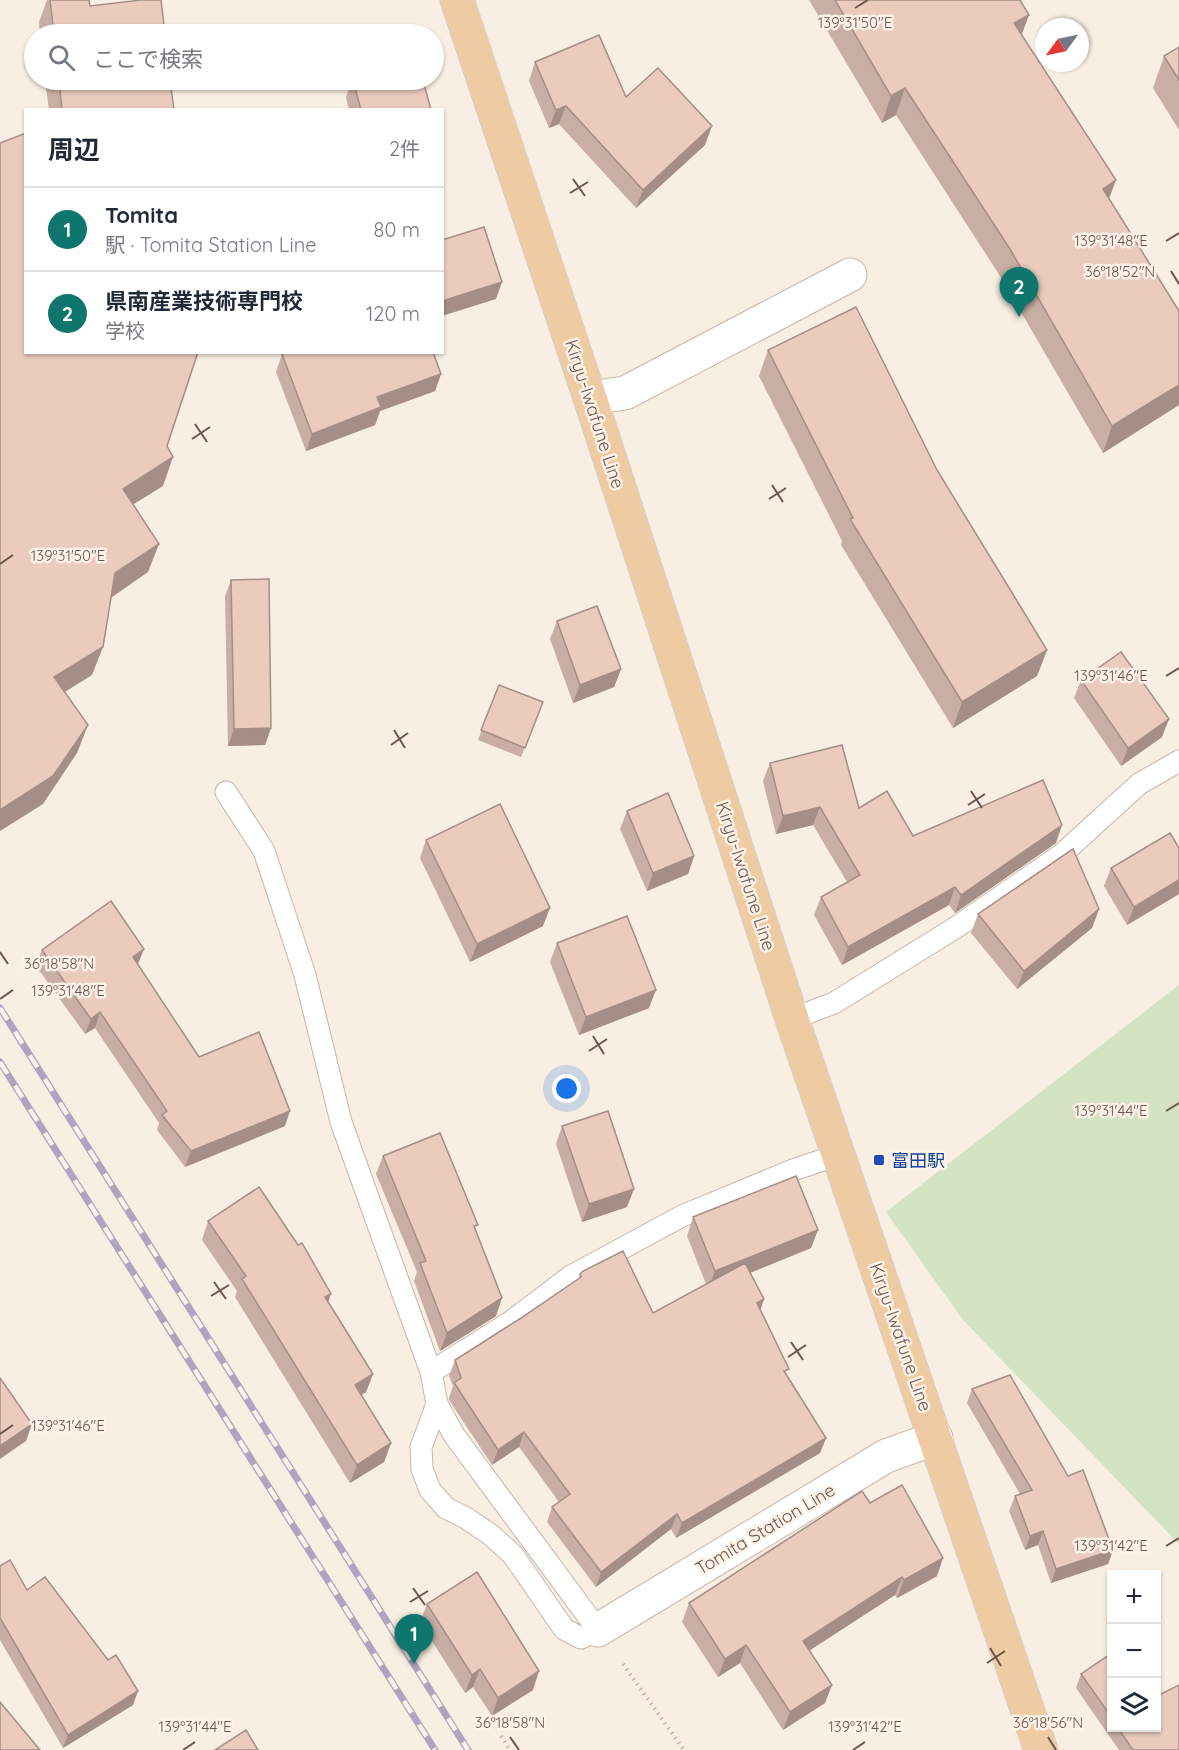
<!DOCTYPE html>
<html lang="ja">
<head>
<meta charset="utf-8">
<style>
  body { margin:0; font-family:Quicksand,"Noto Sans JP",sans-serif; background:#f2f2f3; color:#1f2937 }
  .controls { position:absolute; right:18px; bottom:18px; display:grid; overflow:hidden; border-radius:0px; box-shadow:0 2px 4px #0004 }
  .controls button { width:54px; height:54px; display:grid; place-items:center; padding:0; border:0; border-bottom:2px solid #e0e1e3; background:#fff; color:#1f2937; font:30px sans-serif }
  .compass { position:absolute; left:1035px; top:18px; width:54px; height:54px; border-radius:50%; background:#fff; box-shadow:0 2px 4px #0004; rotate:237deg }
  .you { position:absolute; left:567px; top:1089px; width:21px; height:21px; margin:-15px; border:4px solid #fff; border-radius:50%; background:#1a73e8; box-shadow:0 0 0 9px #1a73e833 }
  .badge { display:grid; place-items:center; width:39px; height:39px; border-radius:50%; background:#0f766e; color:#fff; font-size:20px; font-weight:700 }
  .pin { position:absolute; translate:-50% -50px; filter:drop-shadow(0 2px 3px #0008) }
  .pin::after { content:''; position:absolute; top:32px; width:21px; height:18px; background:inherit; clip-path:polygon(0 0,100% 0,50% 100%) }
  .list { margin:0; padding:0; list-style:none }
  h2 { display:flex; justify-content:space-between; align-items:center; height:78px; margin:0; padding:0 24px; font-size:26px }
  h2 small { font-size:20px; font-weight:400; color:#747a83 }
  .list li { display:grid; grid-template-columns:39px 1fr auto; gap:18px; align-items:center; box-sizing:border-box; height:84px; padding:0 24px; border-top:2px solid #e0e1e3 }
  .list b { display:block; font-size:22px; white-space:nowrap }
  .list p { margin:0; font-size:20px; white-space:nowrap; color:#747a83 }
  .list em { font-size:20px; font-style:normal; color:#747a83 }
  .icon { flex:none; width:33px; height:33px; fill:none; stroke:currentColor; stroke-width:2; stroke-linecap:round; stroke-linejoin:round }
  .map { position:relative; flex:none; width:1179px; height:1750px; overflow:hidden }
  .search { position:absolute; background:#fff; box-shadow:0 2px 4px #0004; left:24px; top:24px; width:420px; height:66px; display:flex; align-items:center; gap:15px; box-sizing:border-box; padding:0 21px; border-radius:33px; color:#747a83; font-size:22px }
  .panel { position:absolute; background:#fff; box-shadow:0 2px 4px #0004; left:24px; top:108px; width:420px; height:246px; border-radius:0px }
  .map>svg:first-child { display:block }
  .green { fill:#d3e3c3 }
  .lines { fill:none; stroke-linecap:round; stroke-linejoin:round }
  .service-casing { stroke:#c7b5ab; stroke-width:23 }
  .minor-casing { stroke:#c7b5ab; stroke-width:35 }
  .secondary-casing { stroke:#ccb7ab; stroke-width:35 }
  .primary-casing { stroke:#d6cfcd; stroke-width:35 }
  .path { stroke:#ceafa2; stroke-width:4; stroke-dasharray:1.5 4.5; stroke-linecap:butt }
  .service { stroke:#fff; stroke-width:21 }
  .minor { stroke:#fff; stroke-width:33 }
  .secondary { stroke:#fff; stroke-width:33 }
  .primary { stroke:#efcba3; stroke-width:33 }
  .rail-casing { stroke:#b0a3bf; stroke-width:7 }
  .rail { stroke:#fcf2e7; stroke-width:4.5; stroke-dasharray:14; stroke-linecap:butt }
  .wall { fill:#c9afa3 }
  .shaded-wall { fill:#a48e85 }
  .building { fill:#eacbbe; stroke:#a48e85; stroke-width:1.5 }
  .ticks { fill:none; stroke:#6c554c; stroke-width:2 }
  .transit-dot { fill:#1a4fb4; stroke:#fcf2e7; stroke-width:2 }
  .labels { text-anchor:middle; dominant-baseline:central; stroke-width:5; stroke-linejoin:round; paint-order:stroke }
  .street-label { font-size:18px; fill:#6c554c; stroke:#fcf2e7 }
  .transit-label { font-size:18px; fill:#164399; stroke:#fcf2e7; text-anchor:start }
  .ticks-label { font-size:15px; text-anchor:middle; fill:#6c554c; stroke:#fcf2e7; stroke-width:5; stroke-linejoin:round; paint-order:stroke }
</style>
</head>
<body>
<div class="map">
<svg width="1179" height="1750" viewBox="0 0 1179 1750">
  <rect width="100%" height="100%" fill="#f8eee2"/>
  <path class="green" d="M 1179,985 L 1179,1544 L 963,1320 L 886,1212 Z"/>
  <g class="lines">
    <defs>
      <g id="service">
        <path d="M 226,792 L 264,851 L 305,975 L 341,1122 L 431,1372 L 437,1404 L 454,1435 L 598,1630 L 581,1638 L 564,1629 L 513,1555 L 491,1535 L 466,1518 L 446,1508 L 430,1490 L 422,1469 L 421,1447 L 437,1404"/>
        <path d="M 792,1019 L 834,1003 L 955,928 L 1061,855 L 1139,784 L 1179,761"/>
        <path d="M 431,1372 L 509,1323 L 571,1276 L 682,1216 L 793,1170 L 838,1155"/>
      </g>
      <path id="minor" d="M 590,398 L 625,393 L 850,275"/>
      <path id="secondary" d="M 598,1630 L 886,1456 L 936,1438"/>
      <path id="primary" d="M 457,0 L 590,398 L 792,1019 L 1041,1750"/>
    </defs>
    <use href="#service" class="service-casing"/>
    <use href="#minor" class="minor-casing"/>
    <use href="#secondary" class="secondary-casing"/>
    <use href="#primary" class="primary-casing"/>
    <g class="path">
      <path d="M 623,1664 L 684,1750"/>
      <path d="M 501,1736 L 510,1750"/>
    </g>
    <use href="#service" class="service"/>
    <use href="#minor" class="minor"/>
    <use href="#secondary" class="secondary"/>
    <use href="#primary" class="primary"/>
    <defs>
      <g id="rail">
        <path d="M 0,1008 L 468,1750"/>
        <path d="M 0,1062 L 435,1750"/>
      </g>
    </defs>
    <use href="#rail" class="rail-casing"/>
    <use href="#rail" class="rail"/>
  </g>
  <g class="wall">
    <path d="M 47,0 L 89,0 L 90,6 L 165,34 L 40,34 L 39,22 Z"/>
    <path d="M 809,0 L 1020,0 L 1022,35 L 1109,199 L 1179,311 L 1179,405 L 1103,453 L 1000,276 L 896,115 L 882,123 Z"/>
    <path d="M 1179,47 L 1179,130 L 1153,88 L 1164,56 Z"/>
    <path d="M 535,62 L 626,97 L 705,145 L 636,208 L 559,124 L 549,128 L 529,81 Z"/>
    <path d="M 45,80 L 170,80 L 174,110 L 49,110 Z"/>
    <path d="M 352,80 L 423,80 L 431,110 L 349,110 L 346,97 Z"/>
    <path d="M 768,350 L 937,470 L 1047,650 L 1037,676 L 953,728 L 841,545 L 842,541 L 759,376 Z"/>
    <path d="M 282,354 L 441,374 L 435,391 L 380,411 L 375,425 L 306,451 L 276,372 Z"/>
    <path d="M 231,580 L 271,728 L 265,745 L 228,746 L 225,596 Z"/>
    <path d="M 557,621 L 621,669 L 614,687 L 573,703 L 550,639 Z"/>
    <path d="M 1081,680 L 1162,737 L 1121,766 L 1074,698 Z"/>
    <path d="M 499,685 L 543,702 L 521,757 L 478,740 Z"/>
    <path d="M 770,763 L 913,836 L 1056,843 L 955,913 L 949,905 L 842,965 L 814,915 L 821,897 L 847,882 L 813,825 L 776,834 L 763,781 Z"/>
    <path d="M 627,811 L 694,856 L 688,874 L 647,891 L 620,829 Z"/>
    <path d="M 426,840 L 543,926 L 470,962 L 420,858 Z"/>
    <path d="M 1179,848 L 1179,894 L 1127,925 L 1104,886 L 1111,868 Z"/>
    <path d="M 1099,909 L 1092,928 L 1017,989 L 971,933 L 978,914 Z"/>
    <path d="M 557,943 L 649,1008 L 579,1035 L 550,962 Z"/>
    <path d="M 42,950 L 138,965 L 199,1057 L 285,1126 L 185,1167 L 157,1130 L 159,1123 L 95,1028 L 85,1034 L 36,966 Z"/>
    <path d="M 562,1126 L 627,1207 L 582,1222 L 556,1144 Z"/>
    <path d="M 383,1156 L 476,1230 L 496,1316 L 440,1351 L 414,1281 L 417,1272 L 376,1174 Z"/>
    <path d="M 693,1217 L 811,1248 L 750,1273 L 764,1299 L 760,1310 L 786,1375 L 826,1438 L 820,1453 L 676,1538 L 671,1529 L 596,1587 L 547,1522 L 552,1507 L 559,1502 L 519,1447 L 492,1465 L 449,1400 L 449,1398 L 453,1386 L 449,1376 L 455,1360 L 521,1318 L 578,1279 L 580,1274 L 653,1313 L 706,1284 L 687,1236 Z"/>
    <path d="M 208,1221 L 328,1301 L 373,1374 L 366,1392 L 361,1395 L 391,1443 L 384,1462 L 350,1483 L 235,1297 L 237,1291 L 202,1240 Z"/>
    <path d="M 972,1389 L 1068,1476 L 1113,1550 L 1108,1564 L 1051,1583 L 1038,1545 L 1025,1550 L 1009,1511 L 1015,1496 L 1020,1494 L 967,1403 Z"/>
    <path d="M 870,1503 L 937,1576 L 897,1598 L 895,1595 L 809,1651 L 825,1703 L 783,1730 L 740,1663 L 718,1677 L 682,1622 L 689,1603 Z"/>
    <path d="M 0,1566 L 108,1660 L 133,1705 L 63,1748 L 0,1640 Z"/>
    <path d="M 427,1604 L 533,1690 L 492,1716 L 473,1687 L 465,1693 L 420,1622 Z"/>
    <path d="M 1112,1653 L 1112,1728 L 1156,1728 L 1159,1695 L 1179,1750 L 1119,1750 L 1076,1688 L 1081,1674 Z"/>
  </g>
  <g class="shaded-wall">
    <path d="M 1029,15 L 1019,42 L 1014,23 Z"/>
    <path d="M 905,88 L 896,115 L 882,123 L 891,96 Z"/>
    <path d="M 566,106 L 559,124 L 549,128 L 556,110 Z"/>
    <path d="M 712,126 L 705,145 L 636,208 L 643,190 Z"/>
    <path d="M 1116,180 L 1106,207 L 1103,189 Z"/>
    <path d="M 502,282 L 496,299 L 442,316 L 442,301 Z"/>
    <path d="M 441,374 L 435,391 L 380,411 L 375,425 L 306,451 L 312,434 L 377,397 Z"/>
    <path d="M 1179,385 L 1179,405 L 1103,453 L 1112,426 Z"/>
    <path d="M 173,457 L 163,486 L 113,517 L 123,489 Z"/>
    <path d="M 159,544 L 148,572 L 105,602 L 115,573 Z"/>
    <path d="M 103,647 L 92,675 L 44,705 L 54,677 Z"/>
    <path d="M 1047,650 L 1037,676 L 953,728 L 962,702 Z"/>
    <path d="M 621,669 L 614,687 L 573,703 L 580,685 Z"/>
    <path d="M 1169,719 L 1162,737 L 1121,766 L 1128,748 Z"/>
    <path d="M 88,725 L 77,753 L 43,804 L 0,831 L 0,810 Z"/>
    <path d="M 271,728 L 265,745 L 228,746 L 234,729 Z"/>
    <path d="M 820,807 L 813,825 L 776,834 L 783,816 Z"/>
    <path d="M 1062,825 L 1056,843 L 1053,845 L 955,913 L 961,895 Z"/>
    <path d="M 694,856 L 688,874 L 647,891 L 653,873 Z"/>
    <path d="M 1179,880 L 1179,894 L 1127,925 L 1134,907 Z"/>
    <path d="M 955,887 L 949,905 L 842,965 L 848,947 Z"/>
    <path d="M 550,908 L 543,926 L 470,962 L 477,944 Z"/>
    <path d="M 1099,909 L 1092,928 L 1017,989 L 1024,971 Z"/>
    <path d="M 144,949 L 138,964 L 133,957 Z"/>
    <path d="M 656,990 L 649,1008 L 579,1035 L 586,1017 Z"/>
    <path d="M 100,1012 L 95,1028 L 85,1034 L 91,1019 Z"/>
    <path d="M 290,1111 L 285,1126 L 185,1167 L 191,1151 Z"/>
    <path d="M 634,1189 L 627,1207 L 582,1222 L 589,1204 Z"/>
    <path d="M 818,1230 L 811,1248 L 708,1290 L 715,1271 Z"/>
    <path d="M 331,1294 L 324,1312 L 325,1297 Z"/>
    <path d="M 502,1298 L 496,1316 L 440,1351 L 447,1333 Z"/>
    <path d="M 764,1299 L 759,1314 L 757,1303 Z"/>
    <path d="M 373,1374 L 366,1392 L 349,1403 L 355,1385 Z"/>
    <path d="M 32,1424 L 26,1441 L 0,1459 L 0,1446 Z"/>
    <path d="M 524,1432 L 519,1447 L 492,1465 L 498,1450 Z"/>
    <path d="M 826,1438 L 820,1453 L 676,1538 L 682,1523 Z"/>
    <path d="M 391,1443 L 384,1462 L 350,1483 L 357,1465 Z"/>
    <path d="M 677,1514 L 671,1529 L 596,1587 L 601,1572 Z"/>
    <path d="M 1043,1531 L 1038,1545 L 1025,1550 L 1030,1536 Z"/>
    <path d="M 1113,1550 L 1108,1564 L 1051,1583 L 1056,1569 Z"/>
    <path d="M 943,1558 L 937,1576 L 897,1598 L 904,1580 Z"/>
    <path d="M 902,1577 L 895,1595 L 796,1659 L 803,1641 Z"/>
    <path d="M 746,1645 L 740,1663 L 718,1677 L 725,1659 Z"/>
    <path d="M 480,1669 L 473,1687 L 465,1693 L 472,1675 Z"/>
    <path d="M 539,1671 L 533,1690 L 492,1716 L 498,1698 Z"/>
    <path d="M 832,1685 L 825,1703 L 783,1730 L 790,1712 Z"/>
    <path d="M 138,1691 L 133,1705 L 63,1748 L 68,1735 Z"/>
  </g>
  <g class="building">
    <path d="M 50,0 L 89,0 L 90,6 L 141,0 L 161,0 L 165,34 L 54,34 Z"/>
    <path d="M 835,0 L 1020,0 L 1029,15 L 1014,23 L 1116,180 L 1103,189 L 1179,311 L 1179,385 L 1112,426 L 1010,249 L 905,88 L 891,96 Z"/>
    <path d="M 599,35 L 626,97 L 658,68 L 712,126 L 643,190 L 566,106 L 556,110 L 535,62 Z"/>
    <path d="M 1179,47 L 1179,80 L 1164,56 Z"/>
    <path d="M 59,80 L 170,80 L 174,110 L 62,110 Z"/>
    <path d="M 353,80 L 423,80 L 431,110 L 361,110 Z"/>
    <path d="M 26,133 L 26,352 L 198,352 L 167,446 L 173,457 L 123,489 L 159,544 L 115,573 L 103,647 L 54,677 L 88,725 L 53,776 L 0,810 L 0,143 Z"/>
    <path d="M 484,227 L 502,282 L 442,301 L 442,240 Z"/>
    <path d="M 856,307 L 937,470 L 1047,650 L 962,702 L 850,519 L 853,518 L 768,350 Z"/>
    <path d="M 287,352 L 433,352 L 441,374 L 377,397 L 381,407 L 312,434 L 282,354 Z"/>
    <path d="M 269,579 L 271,728 L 234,729 L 231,580 Z"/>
    <path d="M 597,606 L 621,669 L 580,685 L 557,621 Z"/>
    <path d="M 1121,652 L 1169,719 L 1128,748 L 1081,680 Z"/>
    <path d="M 499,685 L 543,702 L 525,748 L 481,730 Z"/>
    <path d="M 842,745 L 859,808 L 887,791 L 913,836 L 1043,780 L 1062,825 L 961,895 L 955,887 L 848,947 L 821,897 L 860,875 L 820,807 L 783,816 L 770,763 Z"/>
    <path d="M 668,793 L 694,856 L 653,873 L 627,811 Z"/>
    <path d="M 500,804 L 550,908 L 477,944 L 426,840 Z"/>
    <path d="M 1170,833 L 1179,848 L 1179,880 L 1134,907 L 1111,868 Z"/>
    <path d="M 1073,849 L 1099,909 L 1024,971 L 978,914 Z"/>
    <path d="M 111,901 L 144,949 L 133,957 L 199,1057 L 259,1032 L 290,1111 L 191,1151 L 162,1115 L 167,1111 L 100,1012 L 91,1019 L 42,950 Z"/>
    <path d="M 627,916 L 656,990 L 586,1017 L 557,943 Z"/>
    <path d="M 608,1111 L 634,1189 L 589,1204 L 562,1126 Z"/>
    <path d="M 440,1133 L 478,1225 L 474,1226 L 502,1298 L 447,1333 L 420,1263 L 426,1261 L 383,1156 Z"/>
    <path d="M 796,1176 L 818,1230 L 715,1271 L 693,1217 Z"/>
    <path d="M 259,1187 L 298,1245 L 302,1243 L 331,1294 L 325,1297 L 373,1374 L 355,1385 L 391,1443 L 357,1465 L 242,1279 L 246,1276 L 208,1221 Z"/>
    <path d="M 623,1251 L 653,1313 L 745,1263 L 764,1299 L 757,1303 L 789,1369 L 784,1371 L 826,1438 L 682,1523 L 677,1514 L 601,1572 L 552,1507 L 570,1494 L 524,1432 L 498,1450 L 455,1384 L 454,1383 L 461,1378 L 455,1360 L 521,1318 L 581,1277 L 580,1274 L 583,1271 Z"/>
    <path d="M 1010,1375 L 1068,1476 L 1083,1470 L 1113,1550 L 1056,1569 L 1043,1531 L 1030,1536 L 1015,1496 L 1032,1490 L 972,1389 Z"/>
    <path d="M 0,1378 L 32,1424 L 0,1446 Z"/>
    <path d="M 902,1485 L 943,1558 L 904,1580 L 902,1577 L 803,1641 L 832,1685 L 790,1712 L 746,1645 L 725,1659 L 689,1603 L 862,1491 L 870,1503 Z"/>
    <path d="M 10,1560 L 27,1590 L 45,1577 L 108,1660 L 116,1655 L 138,1691 L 68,1735 L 0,1618 L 0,1566 Z"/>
    <path d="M 477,1572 L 539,1671 L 498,1698 L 480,1669 L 472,1675 L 427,1604 Z"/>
    <path d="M 1112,1653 L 1112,1718 L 1081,1674 Z"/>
    <path d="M 1179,1685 L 1179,1750 L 1133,1750 L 1118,1728 L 1156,1728 L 1156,1692 L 1159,1695 Z"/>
    <path d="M 0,1702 L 40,1750 L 1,1750 L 0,1749 Z"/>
    <path d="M 246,1730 L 258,1750 L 215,1750 Z"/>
  </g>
  <path class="ticks" d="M 855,8 L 868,0M 573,179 L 585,196M 570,193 L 588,182M 1166,241 L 1179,233M 1171,271 L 1179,284M 195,424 L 207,442M 192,439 L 210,427M 772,485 L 783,502M 769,499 L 786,488M 0,564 L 13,555M 1166,676 L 1179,668M 394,730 L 405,748M 391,745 L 408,733M 971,791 L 982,808M 968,805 L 985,794M 0,952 L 8,964M 0,999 L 13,990M 593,1036 L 604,1054M 589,1051 L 607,1039M 1166,1111 L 1179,1103M 214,1282 L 226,1299M 211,1296 L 229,1285M 791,1342 L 803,1360M 788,1357 L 806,1345M 0,1434 L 13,1425M 1166,1546 L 1179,1538M 413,1588 L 425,1605M 410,1602 L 428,1591M 990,1648 L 1001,1666M 987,1663 L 1005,1651M 510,1737 L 519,1750M 1048,1737 L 1056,1750M 183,1750 L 195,1742M 853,1750 L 865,1742"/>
  <rect class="transit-dot" x="873" y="1154" width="12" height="12" rx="3"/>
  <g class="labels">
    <g class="street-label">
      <text transform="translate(595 414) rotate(72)">Kiryu-Iwafune Line</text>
      <text transform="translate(746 876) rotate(72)">Kiryu-Iwafune Line</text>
      <text transform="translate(901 1337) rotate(71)">Kiryu-Iwafune Line</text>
      <text transform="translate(765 1529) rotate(-31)">Tomita Station Line</text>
    </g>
    <g class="transit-label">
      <text x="891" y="1160">富田駅</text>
    </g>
  </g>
  <g class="ticks-label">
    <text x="855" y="28">139°31'50"E</text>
    <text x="1111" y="246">139°31'48"E</text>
    <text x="1120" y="277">36°18'52"N</text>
    <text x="68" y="561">139°31'50"E</text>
    <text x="1111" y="681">139°31'46"E</text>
    <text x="59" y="969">36°18'58"N</text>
    <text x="68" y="996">139°31'48"E</text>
    <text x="1111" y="1116">139°31'44"E</text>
    <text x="68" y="1431">139°31'46"E</text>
    <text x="1111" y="1551">139°31'42"E</text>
    <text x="510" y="1728">36°18'58"N</text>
    <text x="1048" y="1728">36°18'56"N</text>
    <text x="195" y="1732">139°31'44"E</text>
    <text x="865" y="1732">139°31'42"E</text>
  </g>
</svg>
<div class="controls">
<button>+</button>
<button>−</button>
<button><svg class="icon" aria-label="layers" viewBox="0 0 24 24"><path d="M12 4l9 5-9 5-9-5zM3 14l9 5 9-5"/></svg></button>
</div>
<svg class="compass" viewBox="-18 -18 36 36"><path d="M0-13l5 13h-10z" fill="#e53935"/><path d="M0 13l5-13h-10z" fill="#747a83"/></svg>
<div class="you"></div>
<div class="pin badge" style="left:414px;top:1664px">1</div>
<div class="pin badge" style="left:1019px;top:317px">2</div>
<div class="search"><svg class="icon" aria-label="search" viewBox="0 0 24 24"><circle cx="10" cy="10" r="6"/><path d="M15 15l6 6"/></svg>ここで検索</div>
<section class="panel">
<h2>周辺<small>2件</small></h2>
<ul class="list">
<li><span class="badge">1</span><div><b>Tomita</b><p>駅 · Tomita Station Line</p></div><em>80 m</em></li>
<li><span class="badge">2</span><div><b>県南産業技術専門校</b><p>学校</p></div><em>120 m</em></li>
</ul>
</section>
</div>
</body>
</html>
